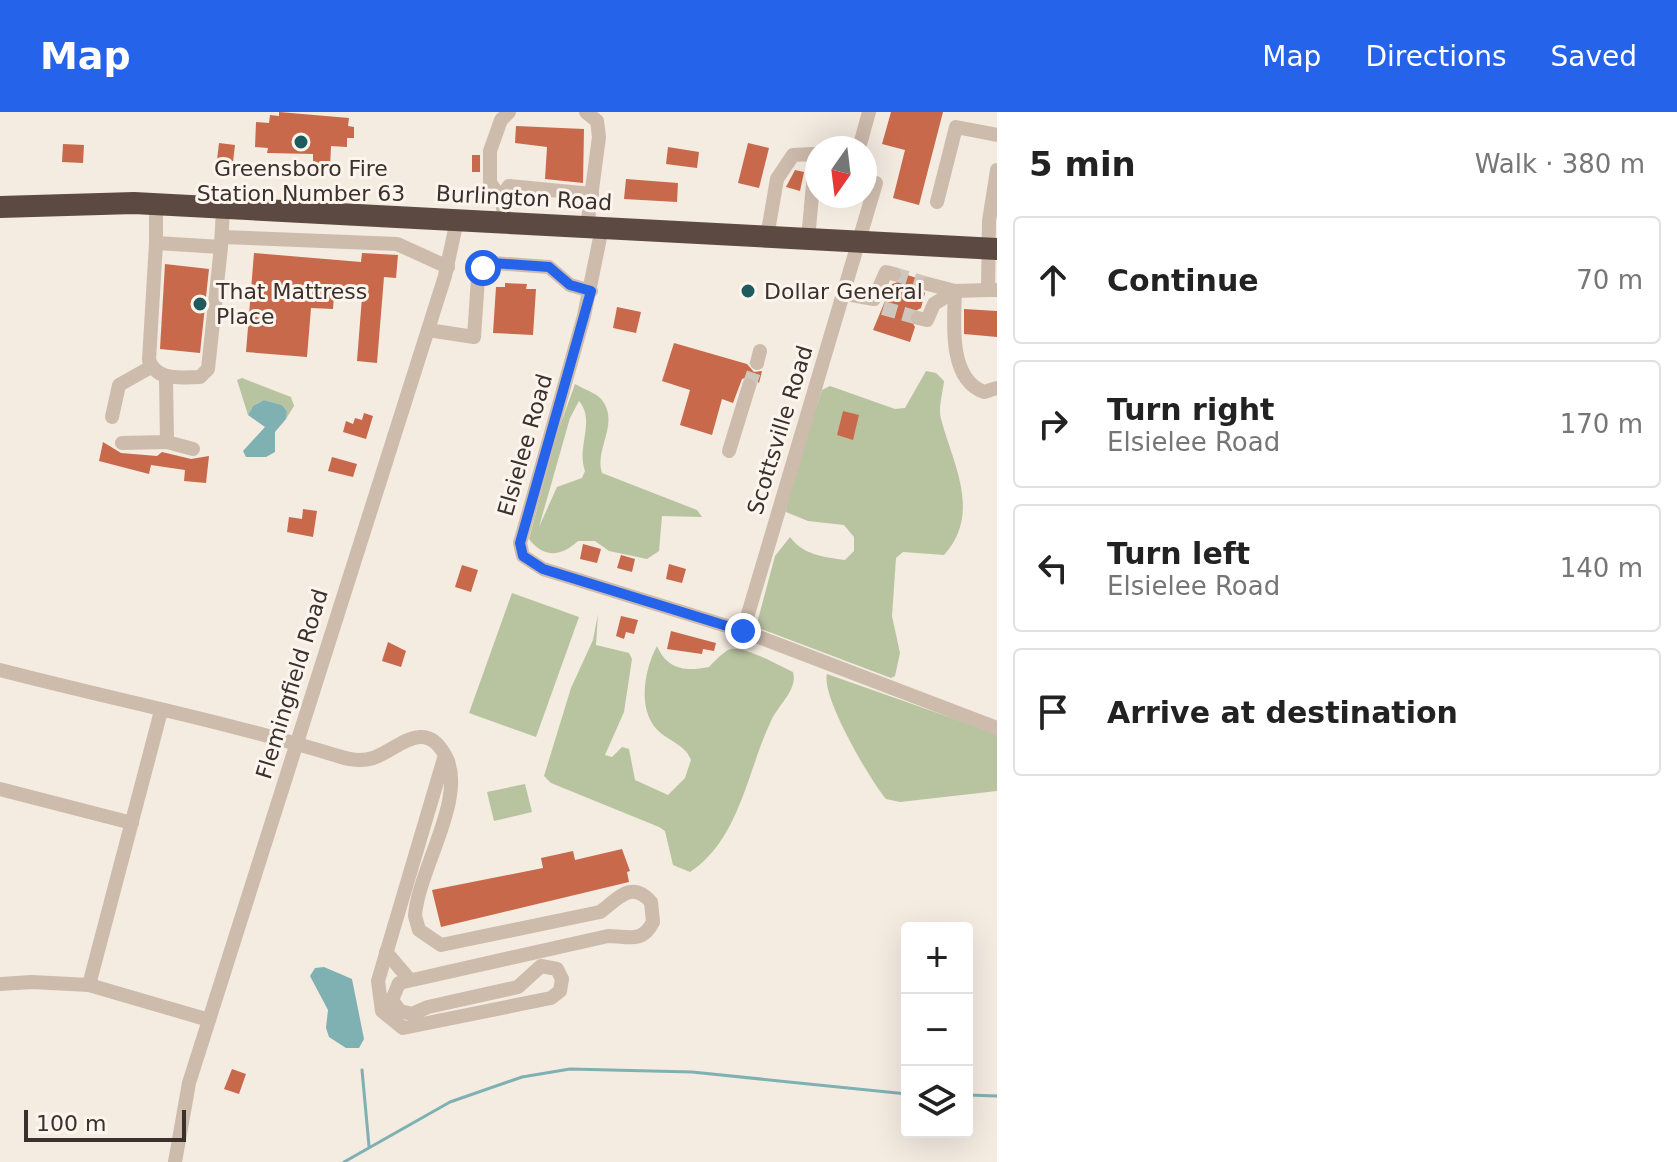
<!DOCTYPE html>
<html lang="en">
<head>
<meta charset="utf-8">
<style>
  body { margin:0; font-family:"DejaVu Sans",sans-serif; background:#f2f2f2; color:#222 }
  .controls { position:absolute; right:24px; bottom:24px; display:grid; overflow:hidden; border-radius:8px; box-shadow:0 8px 32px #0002 }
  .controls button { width:72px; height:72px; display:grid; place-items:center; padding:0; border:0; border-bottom:2px solid #e0e0e0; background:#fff; color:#222; font:40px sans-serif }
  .compass { position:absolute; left:805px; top:24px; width:72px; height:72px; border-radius:50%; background:#fff; box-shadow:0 8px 32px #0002; rotate:194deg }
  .scale { position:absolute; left:24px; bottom:20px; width:162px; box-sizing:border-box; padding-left:8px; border:4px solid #3b302b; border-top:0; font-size:22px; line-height:28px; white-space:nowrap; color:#3b302b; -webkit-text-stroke:6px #fbf5ee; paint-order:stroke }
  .stop { position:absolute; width:24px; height:24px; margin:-18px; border:6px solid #2563eb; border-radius:50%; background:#fff }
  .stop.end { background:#2563eb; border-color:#fff; box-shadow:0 2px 8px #0008 }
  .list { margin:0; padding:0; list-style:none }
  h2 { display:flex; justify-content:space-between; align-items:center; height:104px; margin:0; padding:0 32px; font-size:34px }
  h2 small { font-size:26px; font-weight:400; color:#767676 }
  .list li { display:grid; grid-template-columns:52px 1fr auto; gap:24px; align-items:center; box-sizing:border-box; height:128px; margin:0 16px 16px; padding:0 16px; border:2px solid #e0e0e0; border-radius:8px }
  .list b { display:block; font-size:30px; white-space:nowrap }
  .list p { margin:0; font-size:26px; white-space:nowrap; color:#767676 }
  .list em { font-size:26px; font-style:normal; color:#767676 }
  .icon { flex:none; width:44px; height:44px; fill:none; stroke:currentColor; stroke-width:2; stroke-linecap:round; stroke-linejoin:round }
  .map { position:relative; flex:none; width:997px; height:1050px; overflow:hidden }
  header { display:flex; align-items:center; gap:48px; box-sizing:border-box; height:112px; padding:0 40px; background:#2563eb; color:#fff }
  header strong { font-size:38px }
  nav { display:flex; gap:44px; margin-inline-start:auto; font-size:28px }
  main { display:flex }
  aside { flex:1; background:#fff }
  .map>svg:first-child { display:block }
  .green { fill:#b8c4a0; fill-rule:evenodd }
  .water { fill:#7fb0b2 }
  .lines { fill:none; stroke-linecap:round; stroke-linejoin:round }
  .stream { stroke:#7fb0b2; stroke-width:3 }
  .building { fill:#c8694b }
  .minor-tunnel { stroke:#cfc6bd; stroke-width:14; stroke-dasharray:14 7; stroke-linecap:butt }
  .minor { stroke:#cdbbac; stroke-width:14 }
  .highway { stroke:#5c4a42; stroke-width:22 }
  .route { stroke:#2563eb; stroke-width:10 }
  .poi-dot { fill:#1f5a5e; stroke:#fbf5ee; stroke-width:3 }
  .labels { text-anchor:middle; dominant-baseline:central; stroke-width:6; stroke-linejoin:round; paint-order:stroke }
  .poi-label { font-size:22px; fill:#3b302b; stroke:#fbf5ee; text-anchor:start }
  .street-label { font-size:22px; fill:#3b302b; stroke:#fbf5ee }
</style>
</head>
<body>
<header>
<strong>Map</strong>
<nav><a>Map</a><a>Directions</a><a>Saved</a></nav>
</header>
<main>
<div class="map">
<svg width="997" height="1050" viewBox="0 0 997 1050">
  <rect width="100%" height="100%" fill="#f4ebe1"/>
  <g class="green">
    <path d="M 926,259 L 936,261 L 944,269 C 943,280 938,296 941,307 C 953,352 982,401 944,443 L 903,440 L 896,446 L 892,504 L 900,541 L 895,564 L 891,566 L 756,515 L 775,444 L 790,425 C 803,443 824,445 845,448 L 854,439 L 854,425 L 844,413 L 808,409 L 786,400 L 787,385 L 822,278 L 830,274 L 895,297 L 905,296 Z"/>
    <path d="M 242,266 L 291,285 L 294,294 L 286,307 L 287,299 L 282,293 L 264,288 L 253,294 L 248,303 L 237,268 Z"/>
    <path d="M 575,272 C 583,277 597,281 602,288 C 620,312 594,337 602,361 L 697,398 L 702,405 L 662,404 L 659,439 L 647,447 L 609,439 L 595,429 L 578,429 C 562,444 544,447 529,427 L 556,325 ZM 579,289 C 596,309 576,334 585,359 L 582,366 L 557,375 L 539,415 L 570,306 Z"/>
    <path d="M 512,481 L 579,505 L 536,625 L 469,601 Z"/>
    <path d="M 598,502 L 596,533 L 629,541 L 632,547 L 624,600 L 605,643 L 612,645 L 622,635 L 629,637 L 635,668 L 668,683 L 685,666 L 691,648 C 685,631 665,629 654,614 C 638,593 645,556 657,534 C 667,557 685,560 709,555 C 714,550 721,542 728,538 C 740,531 780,554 793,560 C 798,578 778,593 771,609 C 747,659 740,727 690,760 L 673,753 L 665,719 L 659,715 L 551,671 L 544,664 L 571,576 L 593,528 Z"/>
    <path d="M 827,562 L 997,622 L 997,679 L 900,690 L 886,687 C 870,668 821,585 827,562 Z"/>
    <path d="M 525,672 L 532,700 L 494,709 L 487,680 Z"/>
  </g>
  <g class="water">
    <path d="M 264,288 L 282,293 L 287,299 L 286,307 L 275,320 L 275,340 L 266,345 L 246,345 L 243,339 L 265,315 L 248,303 L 253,294 Z"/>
    <path d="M 324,855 L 352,867 L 364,927 L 359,936 L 346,936 L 329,925 L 326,916 L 328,898 L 310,864 L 315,856 Z"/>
  </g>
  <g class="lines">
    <g class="stream">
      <path d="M 362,958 L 369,1034"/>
      <path d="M 967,983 L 997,984"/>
      <path d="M 344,1050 L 450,990 L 522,965 L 570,957 L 692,960 L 907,982"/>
    </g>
  </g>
  <g class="building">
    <path d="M 279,0 L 349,6 L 348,14 L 354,15 L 354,26 L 347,26 L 347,35 L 331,34 L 330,56 L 313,55 L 313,42 L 267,41 L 268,36 L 255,35 L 256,10 L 269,11 L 270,3 L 279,4 Z"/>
    <path d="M 891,0 L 943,0 L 919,93 L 893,86 L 905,38 L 882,32 Z"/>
    <path d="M 516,14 L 584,17 L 583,71 L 545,67 L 547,35 L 515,31 Z"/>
    <path d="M 219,31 L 235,33 L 233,50 L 217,48 Z"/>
    <path d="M 748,31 L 769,36 L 759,76 L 738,71 Z"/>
    <path d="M 63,32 L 84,33 L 83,51 L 62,50 Z"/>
    <path d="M 668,35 L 699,40 L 697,56 L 666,52 Z"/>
    <rect x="472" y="43" width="8" height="17"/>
    <path d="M 795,58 L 804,60 L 800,79 L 786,75 Z"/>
    <path d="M 626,67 L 678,71 L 677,90 L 624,87 Z"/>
    <path d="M 254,141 L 361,150 L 362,141 L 398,143 L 396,166 L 384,165 L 377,251 L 357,249 L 362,185 L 334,183 L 333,197 L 311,196 L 307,245 L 246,240 Z"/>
    <path d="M 165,152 L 209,157 L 200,241 L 160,237 Z"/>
    <path d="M 904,162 L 920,167 L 919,175 L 925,181 L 921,196 L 908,203 L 915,215 L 910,230 L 873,218 L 892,172 L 901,169 Z"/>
    <path d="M 505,171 L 527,172 L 526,177 L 536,177 L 533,223 L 493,221 L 496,175 L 505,175 Z"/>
    <path d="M 617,195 L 641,200 L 636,221 L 613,216 Z"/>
    <path d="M 964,197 L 997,199 L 997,225 L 964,222 Z"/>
    <path d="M 674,231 L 747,252 L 754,260 L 762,259 L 759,271 L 751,264 L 742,267 L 733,291 L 722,287 L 712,323 L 680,313 L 690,278 L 662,269 Z"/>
    <path d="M 843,299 L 859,303 L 853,328 L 837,323 Z"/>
    <path d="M 364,301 L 373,304 L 366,327 L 343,320 L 346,309 L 353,312 L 355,306 L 362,308 Z"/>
    <path d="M 103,330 L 121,341 L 157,344 L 162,340 L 191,347 L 209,344 L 206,371 L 184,369 L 185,358 L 151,353 L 149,362 L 99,349 Z"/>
    <path d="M 332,345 L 357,352 L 353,365 L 328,359 Z"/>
    <path d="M 303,397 L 317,399 L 313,425 L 287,420 L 289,405 L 302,407 Z"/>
    <path d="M 583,432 L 601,437 L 597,451 L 580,447 Z"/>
    <path d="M 621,443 L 635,447 L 632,460 L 617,456 Z"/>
    <path d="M 669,452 L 686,457 L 682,471 L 666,467 Z"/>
    <path d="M 462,453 L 478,458 L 471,480 L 455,475 Z"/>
    <path d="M 621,504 L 638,508 L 634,522 L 626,520 L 624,527 L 616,524 Z"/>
    <path d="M 671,519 L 716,531 L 714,539 L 703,537 L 702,542 L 667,537 Z"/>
    <path d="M 388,530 L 406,539 L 401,555 L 382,549 Z"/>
    <path d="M 622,737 L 630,759 L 627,760 L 629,770 L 441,815 L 432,778 L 543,756 L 541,746 L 573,739 L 575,748 Z"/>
    <path d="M 232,957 L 246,962 L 239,982 L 224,977 Z"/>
  </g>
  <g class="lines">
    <g class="minor-tunnel">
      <path d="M 894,162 L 928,172"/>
      <path d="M 883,196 L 918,206"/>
      <path d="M 749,274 L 757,251"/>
    </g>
    <g class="minor">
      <path d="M 586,0 L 597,9 L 599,25 L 587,115"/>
      <path d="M 859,36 L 869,0"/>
      <path d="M 997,58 L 989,109 L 988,178 L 997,178"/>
      <path d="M 501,86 L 509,74 L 592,82"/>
      <path d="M 937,90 L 956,15 L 997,23"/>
      <path d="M 156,92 L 156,131 L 221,135 L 223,96"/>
      <path d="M 506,111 L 501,86 L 490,71 L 490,39 L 501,8 L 509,0"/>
      <path d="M 602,116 L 584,204 L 520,431 L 523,444 L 543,457 L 743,519 L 997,616"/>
      <path d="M 222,125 L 397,132 L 448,155"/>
      <path d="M 767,125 L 777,67 L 793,43 L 812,42 L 815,51 L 808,127"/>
      <path d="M 156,131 L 149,248 C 157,270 181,265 200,265 L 208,257 L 221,135"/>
      <path d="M 928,172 L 955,179 L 988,178"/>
      <path d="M 955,179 C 954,210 948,267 984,280 L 997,276"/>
      <path d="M 846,182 L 874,187 L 886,160 L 894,162"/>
      <path d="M 918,206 L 927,208 L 934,192 L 955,179"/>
      <path d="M 428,218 L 474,225 L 478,166 L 483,156 L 493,151 L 549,155 L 570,173 L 591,179"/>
      <path d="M 757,251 L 760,239"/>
      <path d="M 166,265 L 167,330 L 193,337"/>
      <path d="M 112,305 L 119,273 L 151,255"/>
      <path d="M 122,331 L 167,330"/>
      <path d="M 729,339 L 749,274"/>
      <path d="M 743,519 L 876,71 L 865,68"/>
      <path d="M 0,558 C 112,587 227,610 338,644 C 350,648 361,650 373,646 C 396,639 425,603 446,645 C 467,686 418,758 415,804 L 419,818 L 441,833 L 600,800 C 617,788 631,767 651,790 L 653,810 C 642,832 628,824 608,824 L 399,871 L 392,888 L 400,899 L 412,902 L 428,895 L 518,875 L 541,854 L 557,857 L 562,867 L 560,879 L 551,886 L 403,916 L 382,899 L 378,869 L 445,643"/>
      <path d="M 0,677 L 132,711"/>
      <path d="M 386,840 L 409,867"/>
      <path d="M 0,872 L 32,870 L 89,873 L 209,908"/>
      <path d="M 89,873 L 161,599"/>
      <path d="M 175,1050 L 189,971 L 445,164 L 457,108"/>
    </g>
    <path class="highway" d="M 0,95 L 134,91 L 997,137"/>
  </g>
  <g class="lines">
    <path class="route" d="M 483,156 L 493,151 L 549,155 L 570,173 L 591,179 L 520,431 L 523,444 L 543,457 L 743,519"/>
  </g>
  <g class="poi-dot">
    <circle cx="301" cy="30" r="8"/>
    <circle cx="748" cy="179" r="8"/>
    <circle cx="200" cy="192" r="8"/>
  </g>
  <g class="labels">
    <g class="poi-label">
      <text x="301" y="56" text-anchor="middle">Greensboro Fire<tspan x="301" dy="25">Station Number 63</tspan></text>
      <text x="216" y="179">That Mattress<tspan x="216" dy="25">Place</tspan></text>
      <text x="764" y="179">Dollar General</text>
    </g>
    <g class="street-label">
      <text transform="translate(524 86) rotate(3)">Burlington Road</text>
      <text transform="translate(780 318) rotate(-73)">Scottsville Road</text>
      <text transform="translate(525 333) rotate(-74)">Elsielee Road</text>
      <text transform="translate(292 572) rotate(-73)">Flemingfield Road</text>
    </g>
  </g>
</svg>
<div class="controls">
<button>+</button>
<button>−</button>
<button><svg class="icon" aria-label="layers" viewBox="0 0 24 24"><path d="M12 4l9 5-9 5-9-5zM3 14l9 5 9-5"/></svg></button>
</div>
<svg class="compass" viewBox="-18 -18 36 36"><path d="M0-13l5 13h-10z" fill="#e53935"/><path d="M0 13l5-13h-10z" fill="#767676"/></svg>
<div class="scale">100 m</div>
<div class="stop" style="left:483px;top:156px"></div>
<div class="stop end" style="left:743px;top:519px"></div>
</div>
<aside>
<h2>5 min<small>Walk · 380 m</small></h2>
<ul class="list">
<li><svg class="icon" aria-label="ahead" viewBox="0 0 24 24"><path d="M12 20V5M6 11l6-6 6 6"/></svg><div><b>Continue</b></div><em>70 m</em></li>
<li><svg class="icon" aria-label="right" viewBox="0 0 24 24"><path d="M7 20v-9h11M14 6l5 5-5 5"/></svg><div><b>Turn right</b><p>Elsielee Road</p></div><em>170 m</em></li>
<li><svg class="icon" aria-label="left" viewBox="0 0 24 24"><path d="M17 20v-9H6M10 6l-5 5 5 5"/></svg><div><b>Turn left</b><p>Elsielee Road</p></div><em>140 m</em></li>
<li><svg class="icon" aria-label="arrive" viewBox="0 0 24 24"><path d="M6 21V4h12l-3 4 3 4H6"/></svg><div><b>Arrive at destination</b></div></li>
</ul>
</aside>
</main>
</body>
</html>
